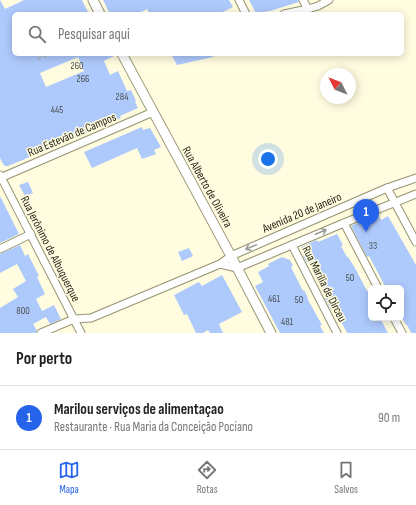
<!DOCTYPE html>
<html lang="pt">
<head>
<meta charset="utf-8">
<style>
  body { margin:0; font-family:"Sofia Sans Condensed",sans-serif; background:#f2f2f2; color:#222 }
  .controls { position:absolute; right:12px; bottom:12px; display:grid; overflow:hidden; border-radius:6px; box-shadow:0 2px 10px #0003 }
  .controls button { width:36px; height:36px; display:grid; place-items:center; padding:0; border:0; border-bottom:1px solid #e0e0e0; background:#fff; color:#222; font:20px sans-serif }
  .compass { position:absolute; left:320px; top:68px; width:36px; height:36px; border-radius:50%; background:#fff; box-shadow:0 2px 10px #0003; rotate:312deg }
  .you { position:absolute; left:268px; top:159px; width:14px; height:14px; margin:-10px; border:3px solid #fff; border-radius:50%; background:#1a73e8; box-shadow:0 0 0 6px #1a73e833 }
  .badge { display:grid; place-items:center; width:26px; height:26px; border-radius:50%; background:#2563eb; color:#fff; font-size:13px; font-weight:700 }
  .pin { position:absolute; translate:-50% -33px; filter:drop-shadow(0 1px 2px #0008) }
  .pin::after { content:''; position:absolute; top:21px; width:14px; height:12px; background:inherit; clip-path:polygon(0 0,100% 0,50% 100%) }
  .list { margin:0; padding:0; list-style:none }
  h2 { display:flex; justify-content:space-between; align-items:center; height:52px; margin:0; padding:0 16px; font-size:17px }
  h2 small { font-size:13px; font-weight:400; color:#767676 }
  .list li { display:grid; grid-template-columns:26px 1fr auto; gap:12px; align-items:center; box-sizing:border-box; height:64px; padding:0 16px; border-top:1px solid #e0e0e0 }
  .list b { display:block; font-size:15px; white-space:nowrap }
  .list p { margin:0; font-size:13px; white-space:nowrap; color:#767676 }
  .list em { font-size:13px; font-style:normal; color:#767676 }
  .icon { flex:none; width:22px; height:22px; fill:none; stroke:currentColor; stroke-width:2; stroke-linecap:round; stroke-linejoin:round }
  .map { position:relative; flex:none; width:416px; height:333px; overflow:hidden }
  .search { position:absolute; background:#fff; box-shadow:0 2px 10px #0003; left:12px; right:12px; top:12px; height:44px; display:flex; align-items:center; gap:10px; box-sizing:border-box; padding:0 14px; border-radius:6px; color:#767676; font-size:15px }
  .sheet { height:116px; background:#fff }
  nav { display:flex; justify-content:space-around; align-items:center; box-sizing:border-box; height:56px; border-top:1px solid #e0e0e0; background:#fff; font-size:11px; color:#767676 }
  nav a { display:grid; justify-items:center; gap:2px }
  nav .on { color:#2563eb }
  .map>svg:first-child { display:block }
  .building { fill:#aec9fc; fill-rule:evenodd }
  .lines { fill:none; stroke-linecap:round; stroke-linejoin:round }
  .minor-casing { stroke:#959372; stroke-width:9 }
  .tertiary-casing { stroke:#959372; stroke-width:11 }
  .path { stroke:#b4b29b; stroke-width:1.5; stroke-dasharray:3 3; stroke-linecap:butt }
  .minor { stroke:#fff; stroke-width:7 }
  .tertiary { stroke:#fff; stroke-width:9 }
  .oneway { stroke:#9e9e98 }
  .labels { text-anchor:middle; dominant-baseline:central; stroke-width:3; stroke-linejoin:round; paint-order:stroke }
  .number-label { font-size:10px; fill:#4a5052 }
  .street-label { font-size:12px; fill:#28271a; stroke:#fffce0 }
</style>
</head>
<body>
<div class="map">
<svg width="416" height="333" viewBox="0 0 416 333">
  <rect width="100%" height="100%" fill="#fffce0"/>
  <g class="building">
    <path d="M 0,0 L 5,9 L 24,0 L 82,0 L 89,14 L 14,14 L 14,54 L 116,54 L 116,55 L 104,61 L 110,75 L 118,71 L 127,91 L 131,90 L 136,101 L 135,102 L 138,108 L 120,116 L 121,118 L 54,147 L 8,166 L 5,166 L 3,164 L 0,158 ZM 78,57 L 84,71 L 46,87 L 40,73 Z"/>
    <path d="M 103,0 L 229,0 L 233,7 L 219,14 L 150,14 L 147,9 L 137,14 L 110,14 Z"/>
    <path d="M 249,0 L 298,0 L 299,2 L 270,11 L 256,13 Z"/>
    <path d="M 171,54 L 213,54 L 213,57 L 177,65 Z"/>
    <path d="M 142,127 L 143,130 L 150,128 L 157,140 L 161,147 L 154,150 L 156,154 L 142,159 L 137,148 L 92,168 L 84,152 Z"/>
    <path d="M 28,182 L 33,193 L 25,196 L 19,185 Z"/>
    <path d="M 0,196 L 19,234 L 0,243 Z"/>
    <path d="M 379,216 L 381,220 L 388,216 L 416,265 L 416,333 L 411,333 L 407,325 L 406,325 L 401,316 L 401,288 L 386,288 L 369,256 L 367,257 L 351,226 L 366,219 L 367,221 Z"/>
    <path d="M 337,234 L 343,245 L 341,246 L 347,257 L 348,257 L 355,268 L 367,291 L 371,289 L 371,318 L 380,318 L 388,333 L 347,333 L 334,308 L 331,310 L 325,298 L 328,297 L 315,274 L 310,262 L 307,263 L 303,256 L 304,255 L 302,250 L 301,247 L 317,240 L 318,242 Z"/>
    <path d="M 20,245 L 25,256 L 28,254 L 39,276 L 37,277 L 45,294 L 36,299 L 42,311 L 54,305 L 61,319 L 50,324 L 46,317 L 33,324 L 37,331 L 36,333 L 0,333 L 0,308 L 18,297 L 13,289 L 26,281 L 17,264 L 0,273 L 0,254 Z"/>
    <path d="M 189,248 L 193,256 L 182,261 L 178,252 Z"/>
    <path d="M 282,257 L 290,260 L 293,266 L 291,267 L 303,291 L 304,290 L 308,298 L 307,298 L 322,325 L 320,326 L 324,333 L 280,333 L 255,286 L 263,282 L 258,272 L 269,266 L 268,264 Z"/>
    <path d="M 222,275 L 242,312 L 219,324 L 223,333 L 210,333 L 208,330 L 203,333 L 196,333 L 187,314 L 184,315 L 174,295 L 199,282 L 202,286 Z"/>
  </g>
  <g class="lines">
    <defs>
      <g id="minor">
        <path d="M 239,0 L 246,14"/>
        <path d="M 303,0 L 308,9"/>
        <path d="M 284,14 L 308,9 L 318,6 L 329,0"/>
        <path d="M 0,175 L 81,333"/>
        <path d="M 0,178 L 153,112"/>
        <path d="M 387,188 L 416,242"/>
        <path d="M 344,223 L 378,288"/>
        <path d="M 292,245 L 337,333"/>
        <path d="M 0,249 L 31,234"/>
        <path d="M 220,264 L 237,268 L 344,223 L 416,194"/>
        <path d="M 394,318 L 402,333"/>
        <path d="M 41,333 L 74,319 L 91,318 L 220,264 L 231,256 L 387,188 L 416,178"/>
      </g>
      <g id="tertiary">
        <path d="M 93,0 L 100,14"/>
        <path d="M 122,54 L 231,256 L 271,333"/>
      </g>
    </defs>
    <use href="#minor" class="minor-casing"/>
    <use href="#tertiary" class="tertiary-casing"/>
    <path class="path" d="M 38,59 L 51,54"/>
    <use href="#minor" class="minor"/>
    <use href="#tertiary" class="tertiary"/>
  </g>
  <defs><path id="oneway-shaft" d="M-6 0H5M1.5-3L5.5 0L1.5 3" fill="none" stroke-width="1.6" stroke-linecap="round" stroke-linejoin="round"/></defs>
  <g class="oneway">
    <use href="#oneway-shaft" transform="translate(321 232) rotate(-23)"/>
    <use href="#oneway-shaft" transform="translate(251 247) rotate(157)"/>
  </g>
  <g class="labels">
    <g class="number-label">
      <text x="77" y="66">260</text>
      <text x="83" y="79">266</text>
      <text x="122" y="97">284</text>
      <text x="57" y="110">445</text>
      <text x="373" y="246">33</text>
      <text x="350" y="278">50</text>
      <text x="274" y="299">461</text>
      <text x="299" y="300">50</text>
      <text x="23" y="311">800</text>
      <text x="287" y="322">481</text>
    </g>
    <g class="street-label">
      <text transform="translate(72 135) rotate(-23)">Rua Estevão de Campos</text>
      <text transform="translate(207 187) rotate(61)">Rua Alberto de Oliveira</text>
      <text transform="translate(302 213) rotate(-23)">Avenida 20 de Janeiro</text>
      <text transform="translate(50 249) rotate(63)">Rua Jerônimo de Albuquerque</text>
      <text transform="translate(324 284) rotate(63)">Rua Marília de Dirceu</text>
    </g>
  </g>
</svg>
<div class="controls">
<button><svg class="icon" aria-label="locate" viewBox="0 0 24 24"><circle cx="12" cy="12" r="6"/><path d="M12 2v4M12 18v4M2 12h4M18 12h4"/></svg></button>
</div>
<svg class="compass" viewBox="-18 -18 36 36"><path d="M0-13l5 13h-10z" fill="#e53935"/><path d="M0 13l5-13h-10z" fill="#767676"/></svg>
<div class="you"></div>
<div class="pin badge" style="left:366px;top:232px">1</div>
<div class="search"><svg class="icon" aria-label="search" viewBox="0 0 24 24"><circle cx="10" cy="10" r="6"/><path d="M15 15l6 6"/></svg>Pesquisar aqui</div>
</div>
<section class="sheet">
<h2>Por perto<small></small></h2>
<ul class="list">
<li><span class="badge">1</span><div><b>Marilou serviços de alimentaçao</b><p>Restaurante · Rua Maria da Conceição Pociano</p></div><em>90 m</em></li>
</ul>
</section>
<nav>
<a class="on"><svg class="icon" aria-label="map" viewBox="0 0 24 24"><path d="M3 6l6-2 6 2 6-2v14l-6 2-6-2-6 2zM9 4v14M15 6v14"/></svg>Mapa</a>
<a><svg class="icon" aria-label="directions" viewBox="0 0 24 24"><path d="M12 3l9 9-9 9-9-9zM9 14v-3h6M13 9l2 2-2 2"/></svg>Rotas</a>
<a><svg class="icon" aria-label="saved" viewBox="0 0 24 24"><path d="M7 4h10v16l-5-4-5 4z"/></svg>Salvos</a>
</nav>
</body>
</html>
